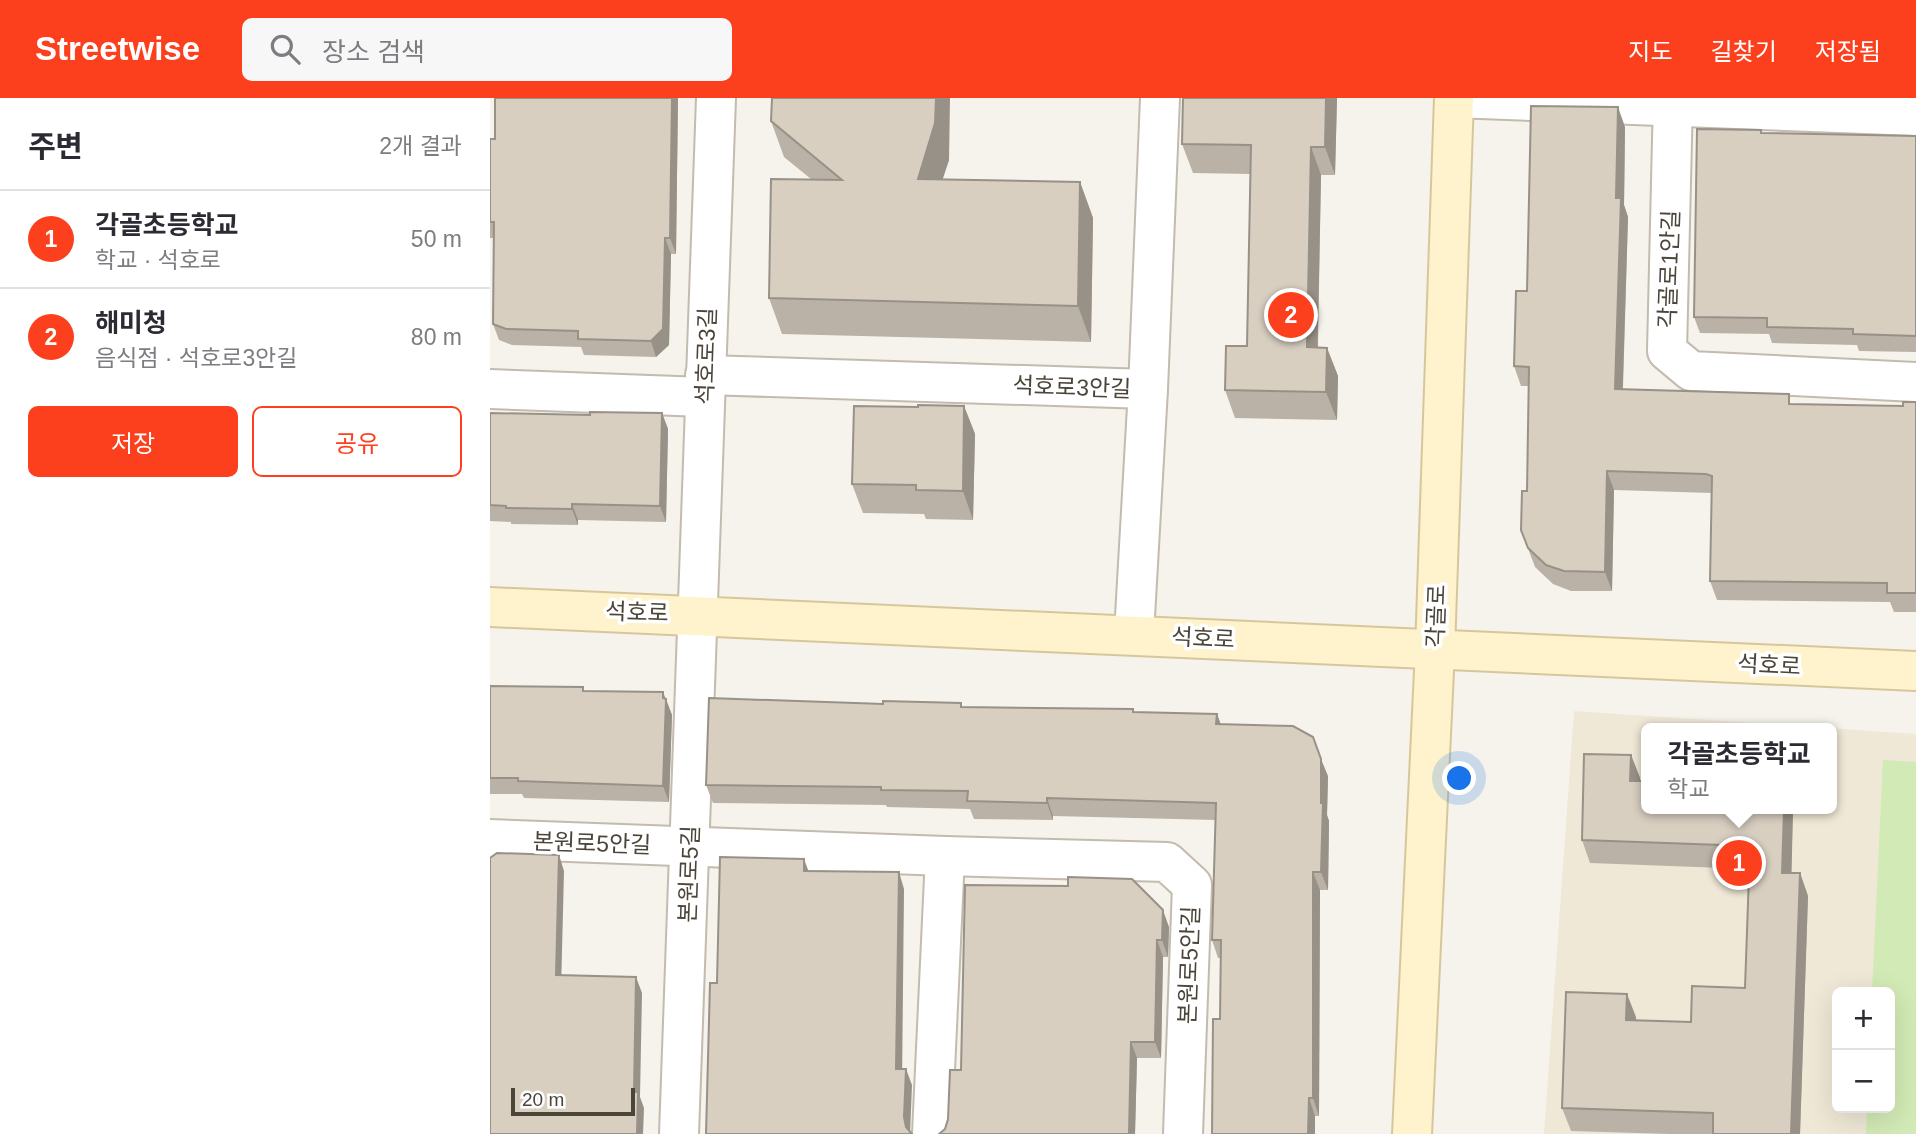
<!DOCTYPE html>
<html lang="ko">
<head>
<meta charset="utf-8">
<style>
  body { margin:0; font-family:Arial,"Noto Sans KR",sans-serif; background:#f7f7f7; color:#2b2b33 }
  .controls { position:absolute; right:21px; bottom:21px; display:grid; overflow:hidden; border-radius:10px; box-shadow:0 7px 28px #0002 }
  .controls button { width:63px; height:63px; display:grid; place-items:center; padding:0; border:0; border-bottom:2px solid #e1e1e2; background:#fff; color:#2b2b33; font:35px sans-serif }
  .scale { position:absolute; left:21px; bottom:18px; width:124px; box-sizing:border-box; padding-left:7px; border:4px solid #4b4439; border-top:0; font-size:19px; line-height:24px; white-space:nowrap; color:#4b4439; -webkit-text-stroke:5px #fff; paint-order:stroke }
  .you { position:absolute; left:970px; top:681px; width:24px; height:24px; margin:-18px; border:5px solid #fff; border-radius:50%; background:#1a73e8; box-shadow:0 0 0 10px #1a73e833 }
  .badge { display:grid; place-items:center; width:46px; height:46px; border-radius:50%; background:#fc3f1d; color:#fff; font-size:23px; font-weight:700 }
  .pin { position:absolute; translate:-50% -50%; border:4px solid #fff; box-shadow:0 2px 7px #0006 }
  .popup { position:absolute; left:1151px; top:625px; width:196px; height:91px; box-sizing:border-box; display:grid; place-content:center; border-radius:10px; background:#fff; filter:drop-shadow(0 2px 5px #0005); font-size:23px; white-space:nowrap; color:#7c7c81 }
  .popup b { font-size:26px; color:#2b2b33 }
  .popup::after { content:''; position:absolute; left:50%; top:100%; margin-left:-14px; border:14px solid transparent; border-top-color:#fff }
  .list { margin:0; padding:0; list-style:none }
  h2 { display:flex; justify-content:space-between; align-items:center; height:91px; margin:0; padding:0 28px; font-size:30px }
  h2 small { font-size:23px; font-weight:400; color:#7c7c81 }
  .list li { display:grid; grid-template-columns:46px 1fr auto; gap:21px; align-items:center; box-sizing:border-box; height:98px; padding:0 28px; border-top:2px solid #e1e1e2 }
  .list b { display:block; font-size:26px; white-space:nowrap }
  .list p { margin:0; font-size:23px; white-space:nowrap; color:#7c7c81 }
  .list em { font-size:23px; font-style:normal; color:#7c7c81 }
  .actions { display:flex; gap:14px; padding:21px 28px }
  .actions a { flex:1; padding:16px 0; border:2px solid #fc3f1d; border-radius:10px; text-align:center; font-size:24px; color:#fc3f1d }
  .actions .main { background:#fc3f1d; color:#fff }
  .icon { flex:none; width:38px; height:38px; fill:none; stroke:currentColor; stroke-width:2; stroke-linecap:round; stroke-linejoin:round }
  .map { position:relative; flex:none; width:1426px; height:1036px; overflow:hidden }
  header { display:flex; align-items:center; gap:42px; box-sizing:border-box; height:98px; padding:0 35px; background:#fc3f1d; color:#fff }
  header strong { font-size:33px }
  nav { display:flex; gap:38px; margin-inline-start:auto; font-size:24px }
  .search { width:490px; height:63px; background:#f7f7f7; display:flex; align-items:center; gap:18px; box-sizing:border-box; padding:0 24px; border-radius:10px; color:#7c7c81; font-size:26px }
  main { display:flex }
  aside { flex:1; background:#fff }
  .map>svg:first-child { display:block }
  .education { fill:#efe8d6; fill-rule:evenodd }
  .grass { fill:#d2eab5 }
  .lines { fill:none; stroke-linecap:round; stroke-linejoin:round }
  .street-casing { stroke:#c2bbae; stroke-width:42 }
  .secondary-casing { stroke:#d6c79b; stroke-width:42 }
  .street { stroke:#fff; stroke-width:38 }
  .secondary { stroke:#fff3cd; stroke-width:38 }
  .wall { fill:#bab2a6 }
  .shaded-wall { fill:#979187 }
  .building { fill:#d8cfc1; stroke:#979187; stroke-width:2 }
  .labels { text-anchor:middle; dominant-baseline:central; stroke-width:7; stroke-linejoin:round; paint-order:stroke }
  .street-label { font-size:23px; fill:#4b4439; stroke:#fff }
</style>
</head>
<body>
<header>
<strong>Streetwise</strong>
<div class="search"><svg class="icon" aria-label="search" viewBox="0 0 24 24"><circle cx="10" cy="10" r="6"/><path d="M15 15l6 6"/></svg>장소 검색</div>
<nav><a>지도</a><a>길찾기</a><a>저장됨</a></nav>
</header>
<main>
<aside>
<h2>주변<small>2개 결과</small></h2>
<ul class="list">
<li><span class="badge">1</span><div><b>각골초등학교</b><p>학교 · 석호로</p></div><em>50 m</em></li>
<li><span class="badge">2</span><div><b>해미청</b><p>음식점 · 석호로3안길</p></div><em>80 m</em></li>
</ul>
<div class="actions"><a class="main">저장</a><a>공유</a></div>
</aside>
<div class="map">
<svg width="1426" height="1036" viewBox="0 0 1426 1036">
  <rect width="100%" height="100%" fill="#f6f3ec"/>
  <path class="education" d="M 1084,613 L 1426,636 L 1426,1036 L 1054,1036 ZM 1156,630 L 1342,630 L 1342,711 L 1156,711 ZM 1347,894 L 1400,894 L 1400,1010 L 1347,1010 Z"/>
  <path class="grass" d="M 1393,662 L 1426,664 L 1426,1036 L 1376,1036 L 1377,1010 L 1400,1010 L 1400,894 L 1382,894 Z"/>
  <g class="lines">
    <defs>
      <g id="street">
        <path d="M 964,0 L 1426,18"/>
        <path d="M 1183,0 L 1177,253 L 1201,273 L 1426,284"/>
        <path d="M 215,277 L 658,291 L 670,0"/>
        <path d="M 0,291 L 214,299"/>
        <path d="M 644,536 L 658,291"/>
        <path d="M 0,741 L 455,758 L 677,764 L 702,787 L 693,1036"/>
        <path d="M 189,1036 L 226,0"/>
        <path d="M 442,1036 L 455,758"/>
      </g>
      <g id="secondary">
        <path d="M 0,509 L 1426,573"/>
        <path d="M 922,1036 L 945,552 L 964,0"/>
      </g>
    </defs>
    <use href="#street" class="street-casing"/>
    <use href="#secondary" class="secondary-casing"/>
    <use href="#street" class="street"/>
    <use href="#secondary" class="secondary"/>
  </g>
  <g class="wall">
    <path d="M 188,0 L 186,156 L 181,156 L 179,247 L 166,259 L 94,257 L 91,249 L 22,247 L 9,242 L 3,226 L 4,140 L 0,140 L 0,41 L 5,41 Z"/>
    <path d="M 847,0 L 845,77 L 831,77 L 828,249 L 837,250 L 848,278 L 847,322 L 745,320 L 735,292 L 757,248 L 761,76 L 703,75 L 692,46 Z"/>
    <path d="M 281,23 L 459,62 L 452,81 L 590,84 L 603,120 L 601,244 L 292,236 L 279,200 L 321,81 L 294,59 Z"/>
    <path d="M 1135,29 L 1134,107 L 1138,119 L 1133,291 L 1303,306 L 1413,308 L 1426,304 L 1426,514 L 1404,514 L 1400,504 L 1227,502 L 1220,483 L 1222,395 L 1124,392 L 1122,493 L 1081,493 L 1063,486 L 1045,469 L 1031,432 L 1037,393 L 1039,288 L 1031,288 L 1024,268 L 1037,193 Z"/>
    <path d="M 1272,35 L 1426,38 L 1426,254 L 1369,253 L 1367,247 L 1282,245 L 1279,236 L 1210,235 L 1204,219 Z"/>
    <path d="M 474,308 L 485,336 L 483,422 L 436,421 L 434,416 L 373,415 L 362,386 L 428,309 Z"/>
    <path d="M 0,315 L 100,317 L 172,315 L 178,331 L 176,424 L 88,422 L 88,427 L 21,426 L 21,424 L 0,423 Z"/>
    <path d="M 0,588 L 94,593 L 176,601 L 182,617 L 179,704 L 34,700 L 32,696 L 0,696 Z"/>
    <path d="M 472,609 L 727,616 L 731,627 L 838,678 L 837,717 L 839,723 L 838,792 L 830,792 L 829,1018 L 825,1018 L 825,1036 L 722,1036 L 730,921 L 731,860 L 728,860 L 722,842 L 726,722 L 563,718 L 563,722 L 484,721 L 480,711 L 397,709 L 396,707 L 223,705 L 216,687 Z"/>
    <path d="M 1141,657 L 1150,680 L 1156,711 L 1303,711 L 1301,775 L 1310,775 L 1318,798 L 1310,1036 L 1180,1036 L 1081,1033 L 1072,1010 L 1146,919 L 1146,922 L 1201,924 L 1255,890 L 1260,771 L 1100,765 L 1092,742 Z"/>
    <path d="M 679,829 L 678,859 L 673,859 L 671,960 L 647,960 L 645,1036 L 449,1036 L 455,1031 L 471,972 Z"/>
  </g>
  <g class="shaded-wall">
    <path d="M 182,0 L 188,0 L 186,156 L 180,140 Z"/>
    <path d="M 446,0 L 460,0 L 459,62 L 441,117 L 428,81 Z"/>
    <path d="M 836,0 L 847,0 L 845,77 L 835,49 Z"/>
    <path d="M 1128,9 L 1135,29 L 1134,107 L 1138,119 L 1132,311 L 1125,291 L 1126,100 Z"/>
    <path d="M 821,49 L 831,77 L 827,278 L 817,249 Z"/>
    <path d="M 590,84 L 603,120 L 601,244 L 588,208 Z"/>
    <path d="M 175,140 L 181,156 L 179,247 L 166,259 L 161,243 Z"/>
    <path d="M 837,250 L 848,278 L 847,322 L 836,294 Z"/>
    <path d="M 474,308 L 485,336 L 483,422 L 473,393 Z"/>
    <path d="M 172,315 L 178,331 L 176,424 L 170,408 Z"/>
    <path d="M 1117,373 L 1124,392 L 1122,493 L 1115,474 Z"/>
    <path d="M 82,406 L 88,422 L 88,427 L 82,411 Z"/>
    <path d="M 173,594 L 182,617 L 179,704 L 173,688 Z"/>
    <path d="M 727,616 L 733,633 L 726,626 Z"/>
    <path d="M 1141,657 L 1150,680 L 1149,706 L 1140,683 Z"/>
    <path d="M 831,661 L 838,678 L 837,717 L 839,723 L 838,792 L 831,774 Z"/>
    <path d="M 557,700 L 563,718 L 563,722 L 557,705 Z"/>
    <path d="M 1294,711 L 1303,711 L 1301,798 L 1292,775 Z"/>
    <path d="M 69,757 L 74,773 L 71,893 L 66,877 Z"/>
    <path d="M 314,761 L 320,777 L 314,773 Z"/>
    <path d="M 409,774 L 414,791 L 412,987 L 406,971 Z"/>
    <path d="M 823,774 L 830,792 L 829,1018 L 823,1000 Z"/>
    <path d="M 1310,775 L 1318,798 L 1310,1036 L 1301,1036 Z"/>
    <path d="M 673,812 L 679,829 L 678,859 L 672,842 Z"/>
    <path d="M 667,842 L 673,859 L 671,960 L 665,944 Z"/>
    <path d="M 146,879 L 152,895 L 150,999 L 154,1010 L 153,1036 L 147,1036 L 144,994 Z"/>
    <path d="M 1137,896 L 1146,919 L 1145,945 L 1136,922 Z"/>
    <path d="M 641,944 L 647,960 L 645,1036 L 639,1036 Z"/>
    <path d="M 416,971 L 422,987 L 420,1036 L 416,1029 L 414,1019 Z"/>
    <path d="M 819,1000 L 825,1018 L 825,1036 L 818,1036 Z"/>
  </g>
  <g class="building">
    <path d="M 5,0 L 182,0 L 180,140 L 175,140 L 173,231 L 161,243 L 88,241 L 88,233 L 16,231 L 3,226 L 4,124 L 0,124 L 0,41 L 5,41 Z"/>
    <path d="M 282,0 L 446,0 L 445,25 L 428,81 L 590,84 L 588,208 L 279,200 L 281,81 L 352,82 L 281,23 Z"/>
    <path d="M 693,0 L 836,0 L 835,49 L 821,49 L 817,249 L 837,250 L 836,294 L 735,292 L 736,248 L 757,248 L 761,47 L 692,46 Z"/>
    <path d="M 1041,8 L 1128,9 L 1126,100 L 1131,100 L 1125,291 L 1299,296 L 1299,306 L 1413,308 L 1413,304 L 1426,304 L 1426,495 L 1397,495 L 1397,485 L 1220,483 L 1222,378 L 1216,376 L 1117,373 L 1115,474 L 1074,473 L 1056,467 L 1038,450 L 1031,432 L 1032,393 L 1037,393 L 1039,269 L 1024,268 L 1026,193 L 1037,193 Z"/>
    <path d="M 1207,31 L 1271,32 L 1271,35 L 1426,38 L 1426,238 L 1363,236 L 1363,231 L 1277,229 L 1277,220 L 1204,219 Z"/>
    <path d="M 428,307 L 474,308 L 473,393 L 426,392 L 426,387 L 362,386 L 364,308 L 428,309 Z"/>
    <path d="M 100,314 L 172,315 L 170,408 L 82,406 L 82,411 L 16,410 L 16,408 L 0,407 L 0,315 L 100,317 Z"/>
    <path d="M 0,588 L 93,589 L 93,593 L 173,594 L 173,600 L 176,601 L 173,688 L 28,683 L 28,680 L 0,680 Z"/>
    <path d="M 219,600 L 393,606 L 393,603 L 471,605 L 471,609 L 643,611 L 643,614 L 727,616 L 726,626 L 803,628 L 823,639 L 831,661 L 831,705 L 833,705 L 831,774 L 823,774 L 823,1000 L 819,1000 L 818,1036 L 722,1036 L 723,921 L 730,921 L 731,842 L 722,842 L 726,705 L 557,700 L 557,705 L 477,703 L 478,693 L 391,692 L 391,689 L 216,687 Z"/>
    <path d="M 1094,656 L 1141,657 L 1140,683 L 1156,683 L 1156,711 L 1294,711 L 1292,775 L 1310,775 L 1301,1036 L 1223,1036 L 1223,1015 L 1072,1010 L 1076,894 L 1137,896 L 1136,922 L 1201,924 L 1202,888 L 1255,890 L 1260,748 L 1092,742 Z"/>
    <path d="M 7,755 L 69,757 L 66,877 L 146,879 L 144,994 L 148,994 L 147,1036 L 0,1036 L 0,760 Z"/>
    <path d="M 230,759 L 314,761 L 314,773 L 409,774 L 406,971 L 416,971 L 414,1019 L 416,1029 L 422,1036 L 216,1036 L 220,885 L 227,885 Z"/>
    <path d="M 578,779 L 642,781 L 673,812 L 672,842 L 667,842 L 665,944 L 641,944 L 639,1036 L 449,1036 L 455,1031 L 458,1021 L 460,972 L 471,972 L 475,787 L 578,788 Z"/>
  </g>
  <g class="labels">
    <g class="street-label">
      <text transform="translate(1179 171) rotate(-88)">각골로1안길</text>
      <text transform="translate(216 258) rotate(-88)">석호로3길</text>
      <text transform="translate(582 289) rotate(2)">석호로3안길</text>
      <text transform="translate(147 514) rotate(2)">석호로</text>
      <text transform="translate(946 518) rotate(-88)">각골로</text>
      <text transform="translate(713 540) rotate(3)">석호로</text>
      <text transform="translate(1279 567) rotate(3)">석호로</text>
      <text transform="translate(102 745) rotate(2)">본원로5안길</text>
      <text transform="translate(199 776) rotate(-88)">본원로5길</text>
      <text transform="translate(699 867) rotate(-88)">본원로5안길</text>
    </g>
  </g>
</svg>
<div class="controls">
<button>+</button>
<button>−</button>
</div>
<div class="scale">20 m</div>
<div class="you"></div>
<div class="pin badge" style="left:1249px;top:765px">1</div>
<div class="popup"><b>각골초등학교</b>학교</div>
<div class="pin badge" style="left:801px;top:217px">2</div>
</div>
</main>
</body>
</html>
